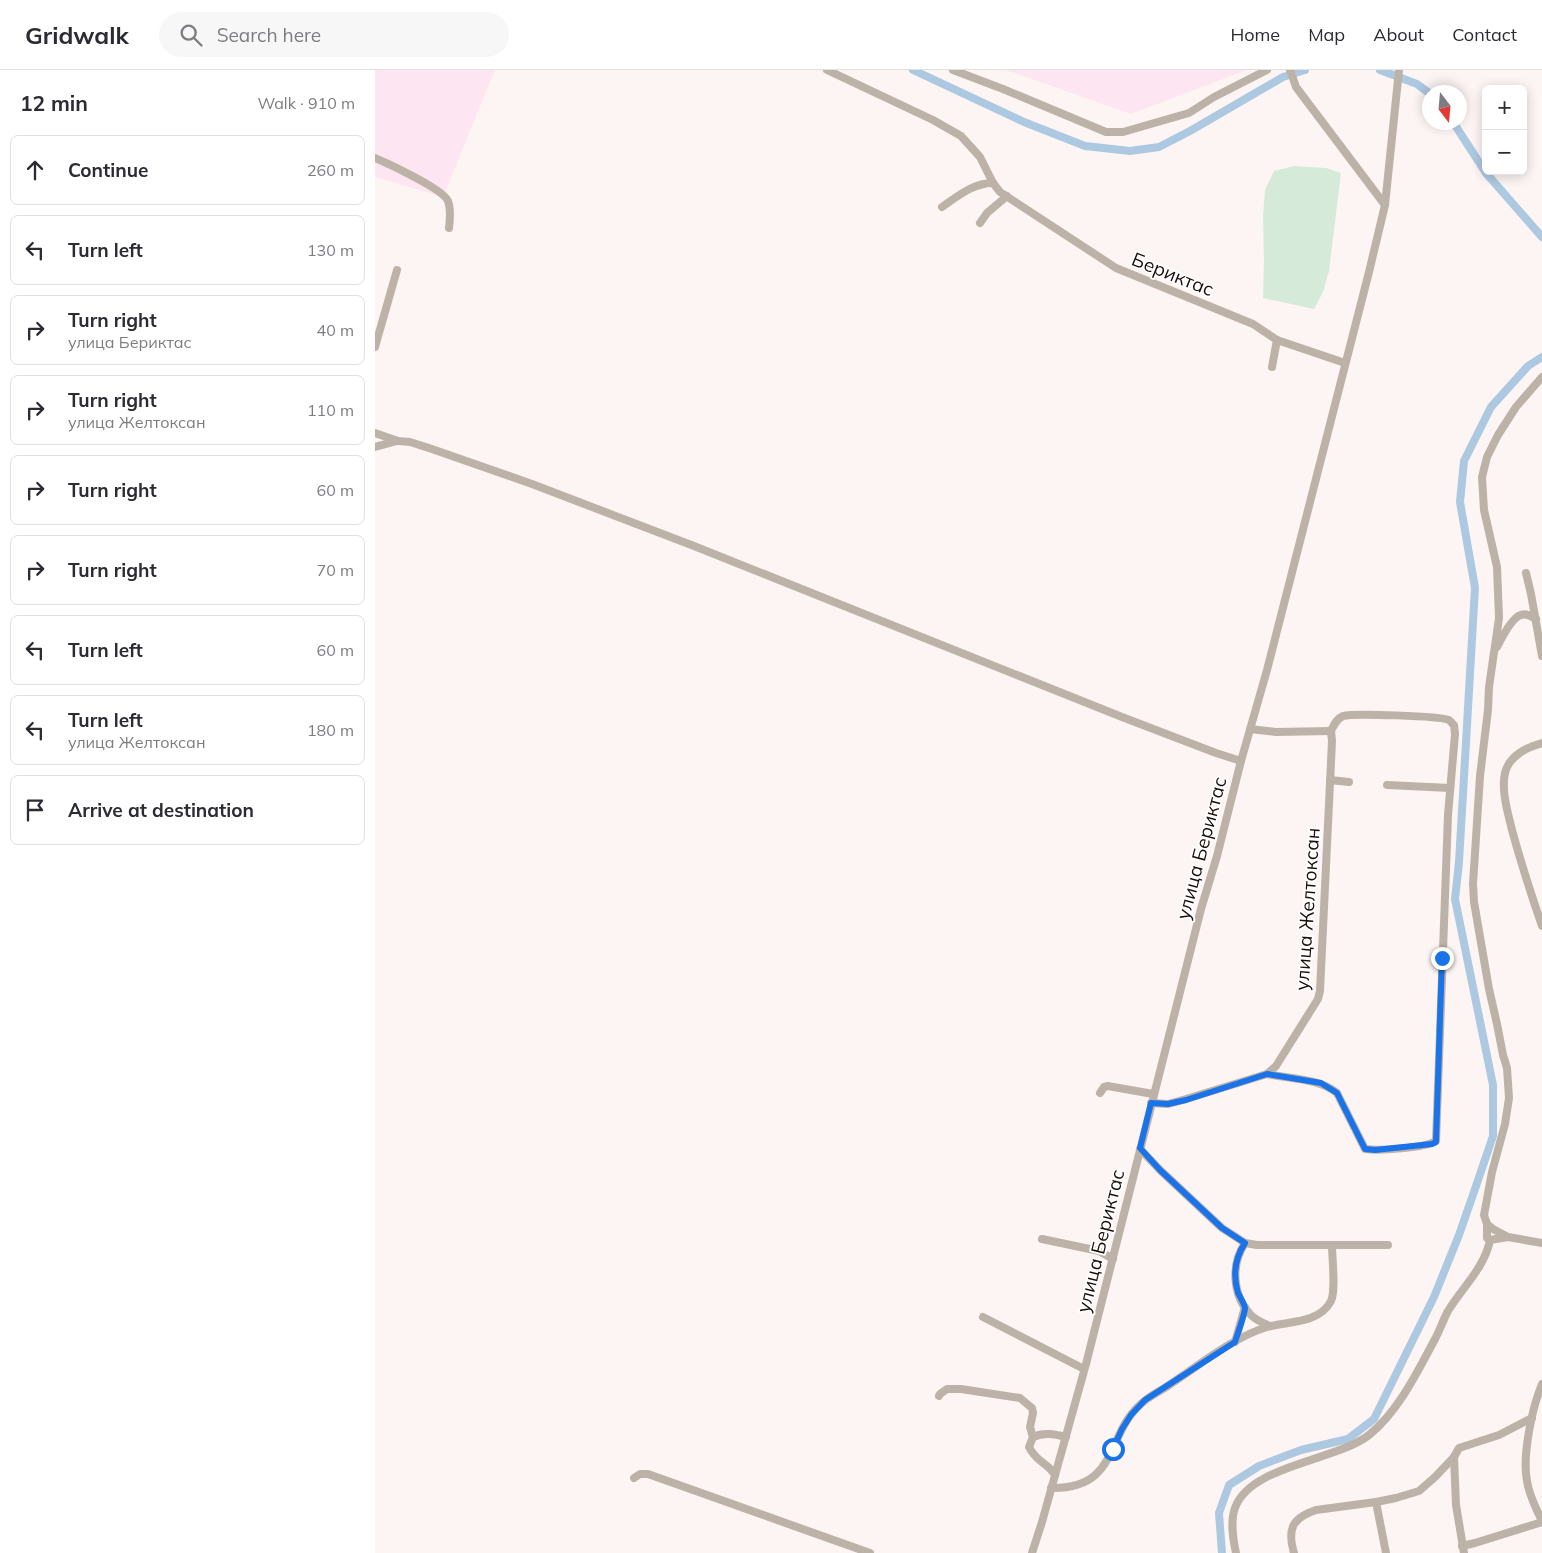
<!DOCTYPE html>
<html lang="en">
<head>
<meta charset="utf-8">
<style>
  body { margin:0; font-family:Mulish,sans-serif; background:#f7f7f7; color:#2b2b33 }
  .controls { position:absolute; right:15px; top:15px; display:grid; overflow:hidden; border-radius:8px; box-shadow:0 2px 12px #0003 }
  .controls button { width:45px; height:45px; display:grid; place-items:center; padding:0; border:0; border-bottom:1px solid #e1e1e2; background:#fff; color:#2b2b33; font:25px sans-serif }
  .compass { position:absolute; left:1047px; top:15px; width:45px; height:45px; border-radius:50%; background:#fff; box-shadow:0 2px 12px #0003; rotate:164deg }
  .stop { position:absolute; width:15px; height:15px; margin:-11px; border:4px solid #1a73e8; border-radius:50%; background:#fff }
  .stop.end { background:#1a73e8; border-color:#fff; box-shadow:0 1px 5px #0008 }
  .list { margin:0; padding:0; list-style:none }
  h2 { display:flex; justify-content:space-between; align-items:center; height:65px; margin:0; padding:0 20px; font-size:21px }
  h2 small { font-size:16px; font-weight:400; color:#7c7c81 }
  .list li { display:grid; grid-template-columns:32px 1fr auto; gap:15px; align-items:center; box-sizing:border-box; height:70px; margin:0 10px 10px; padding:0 10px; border:1px solid #e1e1e2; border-radius:8px }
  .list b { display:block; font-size:19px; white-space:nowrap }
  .list p { margin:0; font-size:16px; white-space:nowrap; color:#7c7c81 }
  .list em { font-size:16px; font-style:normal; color:#7c7c81 }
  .icon { flex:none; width:28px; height:28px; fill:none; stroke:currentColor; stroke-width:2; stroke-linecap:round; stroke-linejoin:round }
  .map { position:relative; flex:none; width:1167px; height:1483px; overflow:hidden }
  header { display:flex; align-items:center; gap:30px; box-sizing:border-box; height:70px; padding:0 25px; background:#fff; border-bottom:1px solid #e1e1e2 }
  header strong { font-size:24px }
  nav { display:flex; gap:28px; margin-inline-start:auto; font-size:18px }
  .search { width:350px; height:45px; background:#f7f7f7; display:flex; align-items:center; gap:12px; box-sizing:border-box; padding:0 18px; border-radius:28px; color:#7c7c81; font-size:19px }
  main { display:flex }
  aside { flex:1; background:#fff }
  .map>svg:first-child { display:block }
  .industrial { fill:#fde6f2 }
  .green { fill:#d5ead8 }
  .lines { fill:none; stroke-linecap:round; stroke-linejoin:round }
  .canal { stroke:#adc8e1; stroke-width:8 }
  .minor { stroke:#bdb2a7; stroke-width:8 }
  .route { stroke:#1a73e8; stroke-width:6 }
  .labels { text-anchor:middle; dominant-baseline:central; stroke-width:4; stroke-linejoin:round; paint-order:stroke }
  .street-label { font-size:19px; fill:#190e0a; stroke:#fff }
</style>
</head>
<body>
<header>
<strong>Gridwalk</strong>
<div class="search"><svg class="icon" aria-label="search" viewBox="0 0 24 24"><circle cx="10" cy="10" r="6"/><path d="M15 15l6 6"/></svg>Search here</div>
<nav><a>Home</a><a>Map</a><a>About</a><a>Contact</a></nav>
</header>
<main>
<aside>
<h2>12 min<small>Walk · 910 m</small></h2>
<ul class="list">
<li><svg class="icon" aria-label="ahead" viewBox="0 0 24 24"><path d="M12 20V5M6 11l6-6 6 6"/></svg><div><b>Continue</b></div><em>260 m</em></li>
<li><svg class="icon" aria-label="left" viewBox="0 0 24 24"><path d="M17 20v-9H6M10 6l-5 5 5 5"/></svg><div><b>Turn left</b></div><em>130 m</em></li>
<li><svg class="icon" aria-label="right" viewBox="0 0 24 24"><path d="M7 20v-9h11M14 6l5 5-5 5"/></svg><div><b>Turn right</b><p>улица Бериктас</p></div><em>40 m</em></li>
<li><svg class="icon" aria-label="right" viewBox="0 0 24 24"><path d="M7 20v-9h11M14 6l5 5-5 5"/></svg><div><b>Turn right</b><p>улица Желтоксан</p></div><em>110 m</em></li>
<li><svg class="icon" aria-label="right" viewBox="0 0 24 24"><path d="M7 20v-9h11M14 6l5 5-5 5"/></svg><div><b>Turn right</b></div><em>60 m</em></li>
<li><svg class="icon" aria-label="right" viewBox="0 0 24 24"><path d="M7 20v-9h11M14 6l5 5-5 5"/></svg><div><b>Turn right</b></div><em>70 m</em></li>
<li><svg class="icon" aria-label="left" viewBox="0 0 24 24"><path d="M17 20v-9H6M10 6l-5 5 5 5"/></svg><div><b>Turn left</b></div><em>60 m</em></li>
<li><svg class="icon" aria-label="left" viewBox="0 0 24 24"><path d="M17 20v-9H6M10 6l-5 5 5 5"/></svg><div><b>Turn left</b><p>улица Желтоксан</p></div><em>180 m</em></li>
<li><svg class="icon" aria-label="arrive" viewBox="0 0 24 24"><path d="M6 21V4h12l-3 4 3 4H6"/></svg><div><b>Arrive at destination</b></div></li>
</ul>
</aside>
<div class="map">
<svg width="1167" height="1483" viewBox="0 0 1167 1483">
  <rect width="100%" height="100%" fill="#fdf5f3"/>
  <g class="industrial">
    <path d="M 0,0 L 120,0 L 68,127 L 0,107 Z"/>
    <path d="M 631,0 L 872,0 L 756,44 Z"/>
  </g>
  <path class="green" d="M 919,96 L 951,98 L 966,103 L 954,201 L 948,222 L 939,239 L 888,228 L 889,191 L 888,146 L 890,120 L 899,101 Z"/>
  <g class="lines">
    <g class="canal">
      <path d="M 538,0 L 649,52 L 710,76 L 755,81 L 784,77 L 815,61 L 908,7 L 930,0"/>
      <path d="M 1005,0 L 1042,14 L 1054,23"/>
      <path d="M 1078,52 L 1111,103 L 1167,167"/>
      <path d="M 847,1483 L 844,1443 L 854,1415 L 884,1396 L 926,1380 L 973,1369 L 999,1349 L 1059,1227 L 1084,1165 L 1101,1116 L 1118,1066 L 1118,1015 L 1080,829 L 1084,792 L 1100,518 L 1085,432 L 1089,391 L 1116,337 L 1153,296 L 1167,287"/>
    </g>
    <g class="minor">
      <path d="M 452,0 L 558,50 L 586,66 L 605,87 L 618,113 L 625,122 L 741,198 L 878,254 L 902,270 L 970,293"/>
      <path d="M 578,0 L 628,19 L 731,62 L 748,62 L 814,43 L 839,27 L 892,0"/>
      <path d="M 915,0 L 921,17 L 1010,135"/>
      <path d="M 0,88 C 14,94 68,119 73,131 C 76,139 75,150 74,158"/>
      <path d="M 567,137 C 583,126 598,113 618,113"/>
      <path d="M 605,153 L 612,143 L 632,126"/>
      <path d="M 0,277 L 22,200"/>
      <path d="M 897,297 L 902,270"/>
      <path d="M 0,363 L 23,371 L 35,372 L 54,378 L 157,414 L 319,476 L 747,647 L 841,683 L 866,691"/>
      <path d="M 0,377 L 22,371"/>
      <path d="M 1151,503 L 1156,524 L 1167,586"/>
      <path d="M 1122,577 C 1126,569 1137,547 1146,545 C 1151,543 1156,546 1161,549"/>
      <path d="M 875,659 L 901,662 L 956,661"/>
      <path d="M 1167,673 C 1152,677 1134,686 1130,703 C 1126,721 1133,743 1137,760 C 1146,793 1156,824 1167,856"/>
      <path d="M 955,710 L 974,712"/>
      <path d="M 1012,715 L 1075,718"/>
      <path d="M 892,1004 C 915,1009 943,1008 962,1023 L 990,1079 C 1004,1081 1050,1078 1061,1071 L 1073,745 L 1080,664 L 1079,655 C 1077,654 1076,651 1074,650 C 1065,646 978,643 968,646 C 961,649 959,655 956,661"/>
      <path d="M 725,1023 L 729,1017 L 733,1016 L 778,1024"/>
      <path d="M 776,1033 L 793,1034 L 811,1029 L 892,1004 L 901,996 L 943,929 L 945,921 L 957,671 L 956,661"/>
      <path d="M 765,1079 L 785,1100 L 847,1158 L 870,1173 L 882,1175 L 1013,1175"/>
      <path d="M 1133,1167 L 1118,1159 L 1112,1154 L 1109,1145 L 1117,1102 L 1130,1054 L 1134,1028 L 1132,998 L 1128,985 L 1122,954 L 1114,919 L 1099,832 L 1098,814 L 1105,706 L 1113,640 L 1114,617 L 1124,548 L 1122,497 L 1109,440 L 1107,407 L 1112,387 L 1123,365 L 1141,337 L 1167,307"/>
      <path d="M 667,1169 L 724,1181 L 738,1189"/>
      <path d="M 1115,1170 L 1133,1167 L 1167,1173"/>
      <path d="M 870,1173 C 856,1194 857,1225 875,1244 C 880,1250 888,1253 895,1256"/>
      <path d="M 608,1247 L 709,1299"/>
      <path d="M 860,1272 L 870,1237"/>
      <path d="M 1167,1314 C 1157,1338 1147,1386 1152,1411 C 1154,1425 1161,1439 1167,1451"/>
      <path d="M 564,1326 L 565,1324 L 572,1319 L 586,1319 L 645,1328 L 657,1338 L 658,1343 L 655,1357 L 658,1367"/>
      <path d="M 1079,1387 L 1081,1435 L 1089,1483"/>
      <path d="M 680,1405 C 672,1392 662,1393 654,1377 L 658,1367 C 669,1362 679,1364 691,1367"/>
      <path d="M 259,1408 L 265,1404 L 273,1404 L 495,1483"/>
      <path d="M 676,1418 C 748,1419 728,1360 772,1329 C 780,1323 789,1319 797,1313 C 826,1294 859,1267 892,1257 C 913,1251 944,1254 956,1231 C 961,1221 957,1188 957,1175"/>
      <path d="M 1001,1432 L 1011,1483"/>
      <path d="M 1087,1476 L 1100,1473 L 1167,1452"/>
      <path d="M 657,1483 L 667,1452 L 711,1294 L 826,839 L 842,786 L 866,691 L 892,600 L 994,202 L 1010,135 L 1024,0"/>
      <path d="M 861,1483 C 858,1469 855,1452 860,1438 C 875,1395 961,1391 994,1365 C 1023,1342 1043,1301 1060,1269 C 1065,1260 1068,1250 1073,1241 C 1087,1218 1110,1197 1115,1170 L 1112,1168 L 1112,1154"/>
      <path d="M 919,1483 C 912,1459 917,1448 941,1440 L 1001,1432 L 1021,1428 L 1044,1421 L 1060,1407 L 1079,1387 L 1084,1378 L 1124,1365 L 1157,1348"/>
    </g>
  </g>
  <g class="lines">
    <path class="route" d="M 738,1379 L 747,1359 L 756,1345 L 770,1330 L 860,1272 C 862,1265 870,1244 870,1238 C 869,1233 865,1227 863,1223 C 858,1206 860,1188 870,1173 L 847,1158 L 785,1100 L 765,1078 L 776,1033 L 793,1034 L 811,1030 L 892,1004 L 946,1013 L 962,1023 L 990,1079 L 1000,1080 L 1057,1074 L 1061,1072 L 1067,888"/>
  </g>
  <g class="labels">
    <g class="street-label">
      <text transform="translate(798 204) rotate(22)">Бериктас</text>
      <text transform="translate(826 778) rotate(-75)">улица Бериктас</text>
      <text transform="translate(932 839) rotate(-86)">улица Желтоксан</text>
      <text transform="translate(725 1171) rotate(-76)">улица Бериктас</text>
    </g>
  </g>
</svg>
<div class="controls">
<button>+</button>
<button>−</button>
</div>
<svg class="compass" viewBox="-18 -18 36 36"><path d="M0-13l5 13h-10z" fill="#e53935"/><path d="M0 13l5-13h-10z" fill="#7c7c81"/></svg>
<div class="stop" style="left:738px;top:1379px"></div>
<div class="stop end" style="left:1067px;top:888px"></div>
</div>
</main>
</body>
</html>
